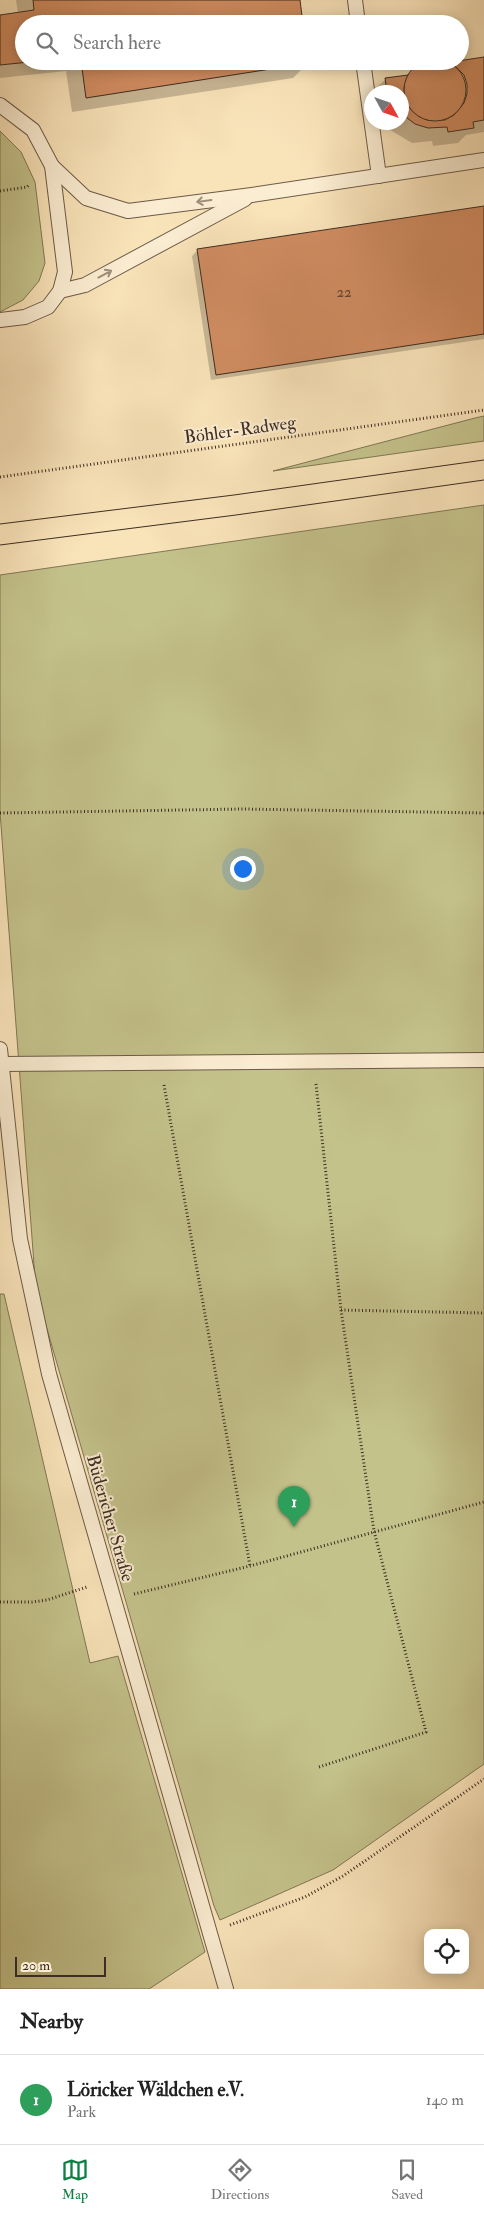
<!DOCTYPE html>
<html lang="en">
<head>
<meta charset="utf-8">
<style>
  body { margin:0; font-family:"IM FELL Double Pica",serif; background:#f6f6f6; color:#222 }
  .controls { position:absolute; right:15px; bottom:15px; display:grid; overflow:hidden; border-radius:10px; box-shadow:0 2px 12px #0003 }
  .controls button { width:45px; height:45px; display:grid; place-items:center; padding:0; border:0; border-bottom:1px solid #e0e0e0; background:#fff; color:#222; font:25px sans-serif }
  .compass { position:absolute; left:364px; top:85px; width:45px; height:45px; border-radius:50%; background:#fff; box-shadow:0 2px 12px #0003; rotate:130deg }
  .scale { position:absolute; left:15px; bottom:12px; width:91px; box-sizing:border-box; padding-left:5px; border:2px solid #3d2d22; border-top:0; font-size:14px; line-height:18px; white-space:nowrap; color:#3d2d22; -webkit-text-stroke:4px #fbedd2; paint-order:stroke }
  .you { position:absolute; left:242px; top:868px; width:18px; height:18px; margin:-12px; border:4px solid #fff; border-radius:50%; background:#1a73e8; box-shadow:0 0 0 8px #1a73e833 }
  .badge { display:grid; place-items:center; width:32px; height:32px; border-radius:50%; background:#0b8043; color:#fff; font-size:16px; font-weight:700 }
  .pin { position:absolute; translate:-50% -41px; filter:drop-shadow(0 1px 2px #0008) }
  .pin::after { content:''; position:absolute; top:26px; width:18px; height:15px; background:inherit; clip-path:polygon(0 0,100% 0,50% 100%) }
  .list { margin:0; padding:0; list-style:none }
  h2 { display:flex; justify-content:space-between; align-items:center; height:65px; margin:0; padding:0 20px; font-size:21px }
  h2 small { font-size:16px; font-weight:400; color:#767676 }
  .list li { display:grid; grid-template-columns:32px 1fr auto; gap:15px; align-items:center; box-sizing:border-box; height:90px; padding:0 20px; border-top:1px solid #e0e0e0 }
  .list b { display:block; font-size:19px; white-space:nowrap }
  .list p { margin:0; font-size:16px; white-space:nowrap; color:#767676 }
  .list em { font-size:16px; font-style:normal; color:#767676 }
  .icon { flex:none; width:28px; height:28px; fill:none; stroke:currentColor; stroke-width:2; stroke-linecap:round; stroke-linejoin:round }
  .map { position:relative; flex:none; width:484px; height:1989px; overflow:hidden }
  .search { position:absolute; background:#fff; box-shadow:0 2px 12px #0003; left:15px; right:15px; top:15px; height:55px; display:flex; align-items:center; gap:12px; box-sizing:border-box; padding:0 18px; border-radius:28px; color:#767676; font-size:19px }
  .sheet { height:155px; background:#fff }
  nav { display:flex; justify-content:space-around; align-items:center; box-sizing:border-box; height:70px; border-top:1px solid #e0e0e0; background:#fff; font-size:14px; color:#767676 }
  nav a { display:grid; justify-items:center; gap:2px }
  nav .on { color:#0b8043 }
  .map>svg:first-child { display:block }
  .green { fill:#c4c28b; stroke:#807856 }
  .shadow { fill:#0003 }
  .building { fill:#d08c61; stroke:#3d2d22 }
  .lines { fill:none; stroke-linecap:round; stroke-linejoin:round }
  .lane-casing { stroke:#6c5a48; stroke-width:16 }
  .path { stroke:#3d2d22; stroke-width:3; stroke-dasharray:1 2.5; stroke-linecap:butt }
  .lane { stroke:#fbedd2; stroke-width:14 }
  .tram { stroke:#3d2d22; stroke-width:1 }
  .oneway { stroke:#9c8d7a }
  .labels { text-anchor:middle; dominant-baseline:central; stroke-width:4; stroke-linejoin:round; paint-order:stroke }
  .number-label { font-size:15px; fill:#624532 }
  .street-label { font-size:18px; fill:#3d2d22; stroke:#fbedd2 }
</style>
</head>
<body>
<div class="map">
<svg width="484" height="1989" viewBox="0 0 484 1989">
  <rect width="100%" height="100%" fill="#f9e3b9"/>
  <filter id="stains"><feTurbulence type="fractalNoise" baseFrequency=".004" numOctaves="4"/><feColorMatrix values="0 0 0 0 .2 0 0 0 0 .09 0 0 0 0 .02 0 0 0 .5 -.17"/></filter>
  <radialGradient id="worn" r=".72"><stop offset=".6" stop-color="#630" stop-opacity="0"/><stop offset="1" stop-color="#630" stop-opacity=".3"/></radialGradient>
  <g class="green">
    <path d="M 0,131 L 21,152 L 35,182 L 45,263 L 39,281 L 23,300 L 0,312 Z"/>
    <path d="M 484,416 L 484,441 L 273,471 L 475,418 Z"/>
    <path d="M 484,505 L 484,1764 L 333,1870 L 220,1920 L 214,1906 L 36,1291 L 0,812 L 0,575 Z"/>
    <path d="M 0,1294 L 4,1294 L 90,1663 L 118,1656 L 205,1952 L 149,1989 L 0,1989 Z"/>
  </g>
  <g class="shadow">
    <path d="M 16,0 L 298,0 L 24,24 L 24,61 L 308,61 L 308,63 L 293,78 L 72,112 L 66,71 L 0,78 L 0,17 L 18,14 Z"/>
    <path d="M 484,58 L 484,132 L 466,135 L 458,143 L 433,146 L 432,141 L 412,143 L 387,128 L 376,129 L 375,122 L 402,122 L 402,92 L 372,92 L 386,79 L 405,77 L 417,65 L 424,61 L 447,61 L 451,64 Z"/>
    <path d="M 484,207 L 484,339 L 211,380 L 192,256 L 198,250 Z"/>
  </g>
  <g class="building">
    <path d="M 33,0 L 300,0 L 303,24 L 24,24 L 24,61 L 39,61 L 0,65 L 0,15 L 34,10 Z"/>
    <path d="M 484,57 L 484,120 L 473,122 L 474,128 L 448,132 L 447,127 L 428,128 L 415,124 L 402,114 L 402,92 L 387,92 L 385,78 L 408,75 L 404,88 L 405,98 L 410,108 L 418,116 L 427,120 L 445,120 L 454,115 L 464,103 L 467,94 L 467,84 L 464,75 L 451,62 Z"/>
    <circle cx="435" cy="90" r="31"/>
    <path d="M 81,61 L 309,61 L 309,63 L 86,98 Z"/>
    <path d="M 484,206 L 484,334 L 216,375 L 197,249 Z"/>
  </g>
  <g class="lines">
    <defs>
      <g id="lane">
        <path d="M 355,0 L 358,24"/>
        <path d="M 363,61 L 379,176"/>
        <path d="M 0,105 L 33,130 L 52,166 L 65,272 L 60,291 L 48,307 L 25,317 L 0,320"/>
        <path d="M 52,166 L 86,198 L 128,211 L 252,195 L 484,160"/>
        <path d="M 60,291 L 85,285 L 245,199"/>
        <path d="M 0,1049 L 20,1239 L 49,1374 L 226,1989"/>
        <path d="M 2,1064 L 484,1060"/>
      </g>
    </defs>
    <use href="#lane" class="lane-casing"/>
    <g class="path">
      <path d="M 0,191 L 27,187 L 30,184"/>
      <path d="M 0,477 L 484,410"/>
      <path d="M 0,813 L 243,809 L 484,813"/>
      <path d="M 316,1084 L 341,1310 L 374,1531 L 426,1732 L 319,1767"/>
      <path d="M 164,1085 L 250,1566"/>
      <path d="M 341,1310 L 484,1313"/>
      <path d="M 134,1594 L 250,1566 L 484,1502"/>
      <path d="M 0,1602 L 32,1602 L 47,1600 L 87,1587"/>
      <path d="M 230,1925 L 305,1897 L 343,1876 L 484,1779"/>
    </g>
    <use href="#lane" class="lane"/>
    <g class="tram">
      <path d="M 0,524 L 234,495 L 484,460"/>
      <path d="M 0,545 L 236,515 L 484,480"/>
    </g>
  </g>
  <defs><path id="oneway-shaft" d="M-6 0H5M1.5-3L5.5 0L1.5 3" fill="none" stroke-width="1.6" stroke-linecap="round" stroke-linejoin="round" transform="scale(1.25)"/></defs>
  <g class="oneway">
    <use href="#oneway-shaft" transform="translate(204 201) rotate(172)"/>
    <use href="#oneway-shaft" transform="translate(105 274) rotate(-28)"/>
  </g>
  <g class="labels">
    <g class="number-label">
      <text x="344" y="292">22</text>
    </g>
    <g class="street-label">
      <text transform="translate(240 430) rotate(-8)">Böhler-Radweg</text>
      <text transform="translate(110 1518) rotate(74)">Büdericher Straße</text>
    </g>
  </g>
  <rect width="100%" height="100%" filter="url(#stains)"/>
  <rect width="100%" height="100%" fill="url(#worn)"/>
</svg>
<div class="controls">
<button><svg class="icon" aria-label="locate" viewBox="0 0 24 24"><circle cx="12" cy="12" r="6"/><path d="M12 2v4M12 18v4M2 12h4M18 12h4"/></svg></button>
</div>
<svg class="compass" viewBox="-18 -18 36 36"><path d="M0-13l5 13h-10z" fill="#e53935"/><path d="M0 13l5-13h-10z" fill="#767676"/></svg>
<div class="scale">20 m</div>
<div class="you"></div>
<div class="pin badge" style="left:294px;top:1527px;background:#2e9e5b">1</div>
<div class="search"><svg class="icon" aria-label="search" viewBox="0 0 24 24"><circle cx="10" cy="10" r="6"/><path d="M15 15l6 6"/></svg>Search here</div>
</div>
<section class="sheet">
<h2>Nearby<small></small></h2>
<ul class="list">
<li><span class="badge" style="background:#2e9e5b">1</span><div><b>Löricker Wäldchen e.V.</b><p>Park</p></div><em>140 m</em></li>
</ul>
</section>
<nav>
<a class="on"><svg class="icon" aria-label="map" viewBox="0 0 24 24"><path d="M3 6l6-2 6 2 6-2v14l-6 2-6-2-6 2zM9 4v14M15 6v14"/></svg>Map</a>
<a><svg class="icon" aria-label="directions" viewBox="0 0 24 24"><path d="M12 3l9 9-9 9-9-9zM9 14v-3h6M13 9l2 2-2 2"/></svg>Directions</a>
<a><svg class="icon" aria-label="saved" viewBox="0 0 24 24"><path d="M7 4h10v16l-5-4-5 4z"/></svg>Saved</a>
</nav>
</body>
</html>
